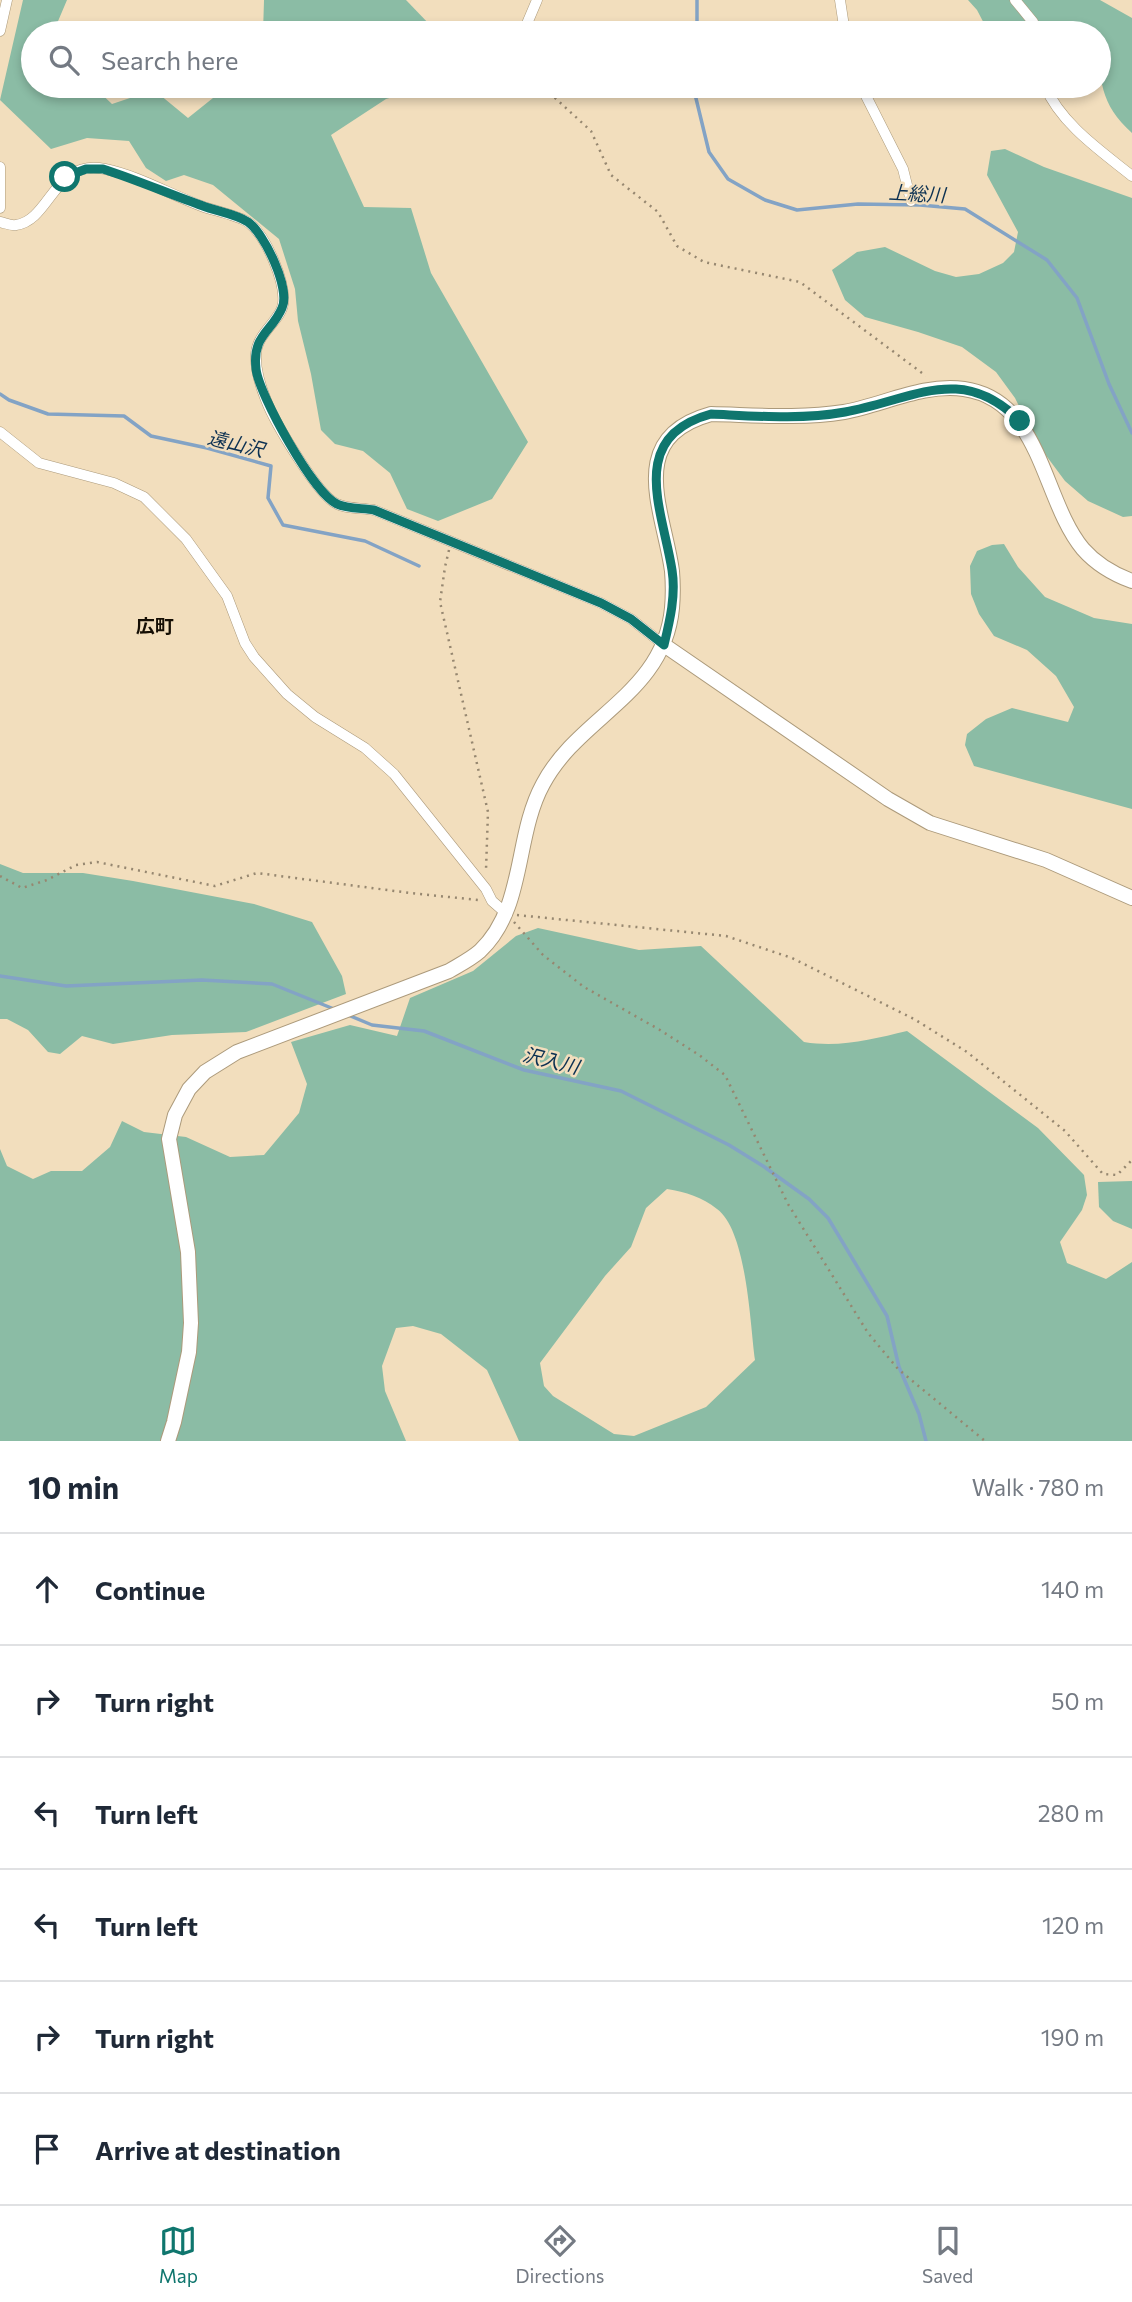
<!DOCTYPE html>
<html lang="en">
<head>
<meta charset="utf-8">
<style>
  body { margin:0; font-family:Commissioner,"Noto Sans JP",sans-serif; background:#f6f6f7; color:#1f2937 }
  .stop { position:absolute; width:21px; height:21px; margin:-16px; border:5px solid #0f766e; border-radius:50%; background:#fff }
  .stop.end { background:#0f766e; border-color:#fff; box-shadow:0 2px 7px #0008 }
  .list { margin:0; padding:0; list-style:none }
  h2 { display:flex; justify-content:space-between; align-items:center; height:91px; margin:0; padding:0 28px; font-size:30px }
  h2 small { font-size:23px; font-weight:400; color:#747a83 }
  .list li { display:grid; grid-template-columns:46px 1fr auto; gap:21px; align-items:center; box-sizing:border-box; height:112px; padding:0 28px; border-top:2px solid #e0e1e3 }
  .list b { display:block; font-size:26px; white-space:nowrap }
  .list em { font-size:23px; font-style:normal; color:#747a83 }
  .icon { flex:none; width:38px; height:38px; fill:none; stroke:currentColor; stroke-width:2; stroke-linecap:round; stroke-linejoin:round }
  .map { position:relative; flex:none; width:1132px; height:1441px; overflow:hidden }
  .search { position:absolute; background:#fff; box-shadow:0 4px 10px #0003; left:21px; right:21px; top:21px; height:77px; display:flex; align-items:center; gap:18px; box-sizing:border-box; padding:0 24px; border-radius:38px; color:#747a83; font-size:26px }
  .sheet { height:763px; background:#fff }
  nav { display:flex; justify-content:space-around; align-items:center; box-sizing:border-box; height:98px; border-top:2px solid #e0e1e3; background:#fff; font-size:19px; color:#747a83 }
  nav a { display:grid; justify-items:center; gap:4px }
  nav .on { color:#0f766e }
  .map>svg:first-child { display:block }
  .forest { fill:#8bbca5; fill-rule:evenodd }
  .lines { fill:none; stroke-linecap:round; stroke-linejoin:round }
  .stream { stroke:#83a3c5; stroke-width:3.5 }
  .street-casing { stroke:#ac9a7b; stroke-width:11 }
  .secondary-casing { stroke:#ac9a7b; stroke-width:16 }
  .path { stroke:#968770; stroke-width:2.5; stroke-dasharray:2 5; stroke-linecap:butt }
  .street { stroke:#fff; stroke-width:10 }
  .secondary { stroke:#fff; stroke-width:14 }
  .route { stroke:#0f766e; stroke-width:9 }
  .labels { text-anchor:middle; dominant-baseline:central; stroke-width:5; stroke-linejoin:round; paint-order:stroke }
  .water-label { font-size:19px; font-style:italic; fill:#0c3152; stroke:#f2debd }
  .neighbourhood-label { font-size:19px; font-weight:bold; fill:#150e04; stroke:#f2debd }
</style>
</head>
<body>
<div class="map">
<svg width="1132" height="1441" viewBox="0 0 1132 1441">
  <rect width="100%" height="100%" fill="#f2debd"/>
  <g class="forest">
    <path d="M 23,0 L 67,0 L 53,33 L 33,33 L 33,86 L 93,86 L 112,104 L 154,90 L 188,118 L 228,86 L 431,86 L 386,99 L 331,135 L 364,207 L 411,208 L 431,273 L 528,442 L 492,499 L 438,521 L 407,509 L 390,473 L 363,451 L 335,444 L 321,430 L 311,374 L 298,321 L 295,289 L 279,239 L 213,185 L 184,175 L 166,181 L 146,168 L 129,141 L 87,138 L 51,149 L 0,100 Z"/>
    <path d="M 264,0 L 406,0 L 431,26 L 434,33 L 263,33 Z"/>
    <path d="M 968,0 L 1100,0 L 1132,18 L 1132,133 C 1098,103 1099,75 1099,33 L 989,33 L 977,10 Z"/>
    <path d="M 1005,149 L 1044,167 L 1132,198 L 1132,516 L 1123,517 L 1088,501 L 1065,481 L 1039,446 L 1015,398 L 996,372 L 962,347 L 918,332 L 865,317 L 845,300 L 832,270 L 857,252 L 885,247 L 935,271 L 956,277 L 979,274 L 1003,263 L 1014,252 L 1018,232 L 987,175 L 991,151 Z"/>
    <path d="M 1004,544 L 1018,567 L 1045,597 L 1094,618 L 1132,624 L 1132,809 L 974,766 L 965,745 L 967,734 L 986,719 L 1012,708 L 1068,722 L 1074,707 L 1056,676 L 1027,650 L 994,636 L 979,614 L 971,594 L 970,566 L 977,551 L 992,545 Z"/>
    <path d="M 0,864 L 23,873 L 83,873 L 133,881 L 254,904 L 312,922 L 342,976 L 346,994 L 246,1032 L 172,1035 L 113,1044 L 82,1036 L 60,1054 L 48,1052 L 28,1030 L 7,1019 L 0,1019 Z"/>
    <path d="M 538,928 L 639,950 L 701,946 L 804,1042 C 840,1048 873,1039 907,1031 L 1038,1128 L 1084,1175 L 1087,1195 L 1082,1210 L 1060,1242 L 1067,1263 L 1106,1279 L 1132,1262 L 1132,1441 L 519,1441 L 487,1370 L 441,1334 L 413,1326 L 396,1328 L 382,1366 L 385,1391 L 406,1441 L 0,1441 L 0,1149 L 7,1166 L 33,1179 L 51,1171 L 82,1171 L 110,1147 L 122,1121 L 144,1132 L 186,1137 L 230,1157 L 264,1155 L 299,1113 L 307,1084 L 291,1042 L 350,1025 L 397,1036 L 410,998 L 473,971 L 516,936 ZM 667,1189 C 686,1192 702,1197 717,1209 C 747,1231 750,1324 755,1360 L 706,1407 L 634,1436 L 614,1434 L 553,1396 L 544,1386 L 540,1363 L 605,1276 L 631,1247 L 646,1208 Z"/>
    <path d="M 1132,1181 L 1132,1229 L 1113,1221 L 1099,1207 L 1098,1182 Z"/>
  </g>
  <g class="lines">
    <g class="stream">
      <path d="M 697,0 L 697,33"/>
      <path d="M 693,86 L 709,152 L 728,179 L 765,200 L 797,210 L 858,204 L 920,205 L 965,209 L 1047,260 L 1077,298 L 1109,384 L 1132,433"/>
      <path d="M 0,394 L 9,400 L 48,414 L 124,416 L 151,436 L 207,448 L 271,466 L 268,498 L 283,525 L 365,541 L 419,566"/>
      <path d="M 0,976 L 66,986 L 202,980 L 272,984 L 334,1009"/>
      <path d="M 348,1015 L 372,1025 L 424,1031 L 524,1070 L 621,1091 L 729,1145 L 763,1166 L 809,1199 L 828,1218 L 887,1316 L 899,1367 L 919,1414 L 926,1441"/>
    </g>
    <defs>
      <g id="street">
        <path d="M 840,0 L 845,33"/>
        <path d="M 1015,0 L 1033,22 L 1037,33"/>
        <path d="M 0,31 L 7,0"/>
        <path d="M 523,33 L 537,0"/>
        <path d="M 861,86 L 903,169 L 911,201"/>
        <path d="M 1045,86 C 1061,124 1101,151 1132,176"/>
        <path d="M 0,167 L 0,208"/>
        <path d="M 0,222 C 5,223 11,226 16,225 C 51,220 54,158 105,169 C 139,176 171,195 204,207 C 216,211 240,216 249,223 C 266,236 286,282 283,304 C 281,320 257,333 256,354 C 255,370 260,385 266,400 C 274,421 318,496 337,504 C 347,509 363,508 374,510 L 601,603 L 631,619 L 664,645"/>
        <path d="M 0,432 L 39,463 L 114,483 L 144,497 L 186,539 L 227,596 L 245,643 L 254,657 L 287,694 L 315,717 L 365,748 L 394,774 L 486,889 L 492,901 L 507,914"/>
      </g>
      <g id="secondary">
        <path d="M 664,645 L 888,799 L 930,823 L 1046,860 L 1132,898"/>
        <path d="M 168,1441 L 174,1422 L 189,1352 L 191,1323 L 188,1252 L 169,1139 L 175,1115 L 189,1089 L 205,1072 L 237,1052 L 449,971 C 459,965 471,959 480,951 C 526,907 514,837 543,784 C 579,716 664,694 672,608 C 673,597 673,583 672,571 C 664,511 624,438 711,414 C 755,415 800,419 844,412 C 883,405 924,383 964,389 C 1042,400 1042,500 1083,549 C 1097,565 1113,574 1132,581"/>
      </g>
    </defs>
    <use href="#street" class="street-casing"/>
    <use href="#secondary" class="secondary-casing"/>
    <g class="path">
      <path d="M 547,86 L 554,97 L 591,131 L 611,175 L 658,212 L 677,246 L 704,262 L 800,282 L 926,376"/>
      <path d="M 449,550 L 445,567 L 440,602 L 488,812 L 486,870"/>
      <path d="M 0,876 L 22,888 L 47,880 L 76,865 L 97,862 L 215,886 L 257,873 L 410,893 L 478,900"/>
      <path d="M 517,915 L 726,936 L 792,958 L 914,1019 L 967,1052 L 1065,1131 L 1103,1174 L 1117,1175 L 1132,1160"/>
      <path d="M 514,922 L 543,955 L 584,987 L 660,1030 L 699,1055 L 725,1075 L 788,1204 L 868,1333 L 898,1369 L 985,1441"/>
    </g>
    <use href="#street" class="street"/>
    <use href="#secondary" class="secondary"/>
  </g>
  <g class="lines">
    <path class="route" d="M 65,177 L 86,169 L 103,169 C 137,180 169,194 203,206 C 216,211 236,214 248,222 C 264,233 291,289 282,308 C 272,332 252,335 256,369 C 259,395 314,494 337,504 C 347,509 363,508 374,510 L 601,603 L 631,619 L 664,645 C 670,620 676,595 672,570 C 663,511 626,437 711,414 C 755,416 801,420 845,412 C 913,400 961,362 1020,421"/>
  </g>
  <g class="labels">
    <g class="water-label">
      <text transform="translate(917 193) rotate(3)">上総川</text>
      <text transform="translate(236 443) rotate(14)">遠山沢</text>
      <text transform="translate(551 1060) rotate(14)">沢入川</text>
    </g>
    <g class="neighbourhood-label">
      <text x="155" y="625">広町</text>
    </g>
  </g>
</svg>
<div class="stop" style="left:65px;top:177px"></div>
<div class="stop end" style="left:1020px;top:421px"></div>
<div class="search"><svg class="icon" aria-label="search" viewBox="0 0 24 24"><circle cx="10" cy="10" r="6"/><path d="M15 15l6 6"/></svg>Search here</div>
</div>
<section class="sheet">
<h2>10 min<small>Walk · 780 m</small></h2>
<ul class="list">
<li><svg class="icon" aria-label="ahead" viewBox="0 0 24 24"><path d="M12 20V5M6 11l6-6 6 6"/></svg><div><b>Continue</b></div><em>140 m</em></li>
<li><svg class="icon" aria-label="right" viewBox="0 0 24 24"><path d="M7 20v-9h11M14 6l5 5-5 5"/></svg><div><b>Turn right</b></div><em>50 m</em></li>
<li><svg class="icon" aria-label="left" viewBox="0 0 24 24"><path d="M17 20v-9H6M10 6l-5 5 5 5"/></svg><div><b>Turn left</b></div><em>280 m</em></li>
<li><svg class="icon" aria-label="left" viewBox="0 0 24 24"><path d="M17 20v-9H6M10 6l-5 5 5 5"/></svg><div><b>Turn left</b></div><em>120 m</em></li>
<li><svg class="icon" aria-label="right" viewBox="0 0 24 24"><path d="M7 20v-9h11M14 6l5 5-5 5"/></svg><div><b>Turn right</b></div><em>190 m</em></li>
<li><svg class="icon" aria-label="arrive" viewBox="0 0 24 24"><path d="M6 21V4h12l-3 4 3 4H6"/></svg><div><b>Arrive at destination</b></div></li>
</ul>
</section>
<nav>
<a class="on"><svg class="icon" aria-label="map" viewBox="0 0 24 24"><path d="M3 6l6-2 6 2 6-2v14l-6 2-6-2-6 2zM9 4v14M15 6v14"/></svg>Map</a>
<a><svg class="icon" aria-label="directions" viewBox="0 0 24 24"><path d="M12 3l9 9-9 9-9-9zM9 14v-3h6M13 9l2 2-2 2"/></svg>Directions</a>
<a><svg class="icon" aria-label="saved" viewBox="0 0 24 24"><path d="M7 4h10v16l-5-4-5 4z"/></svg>Saved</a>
</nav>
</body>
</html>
